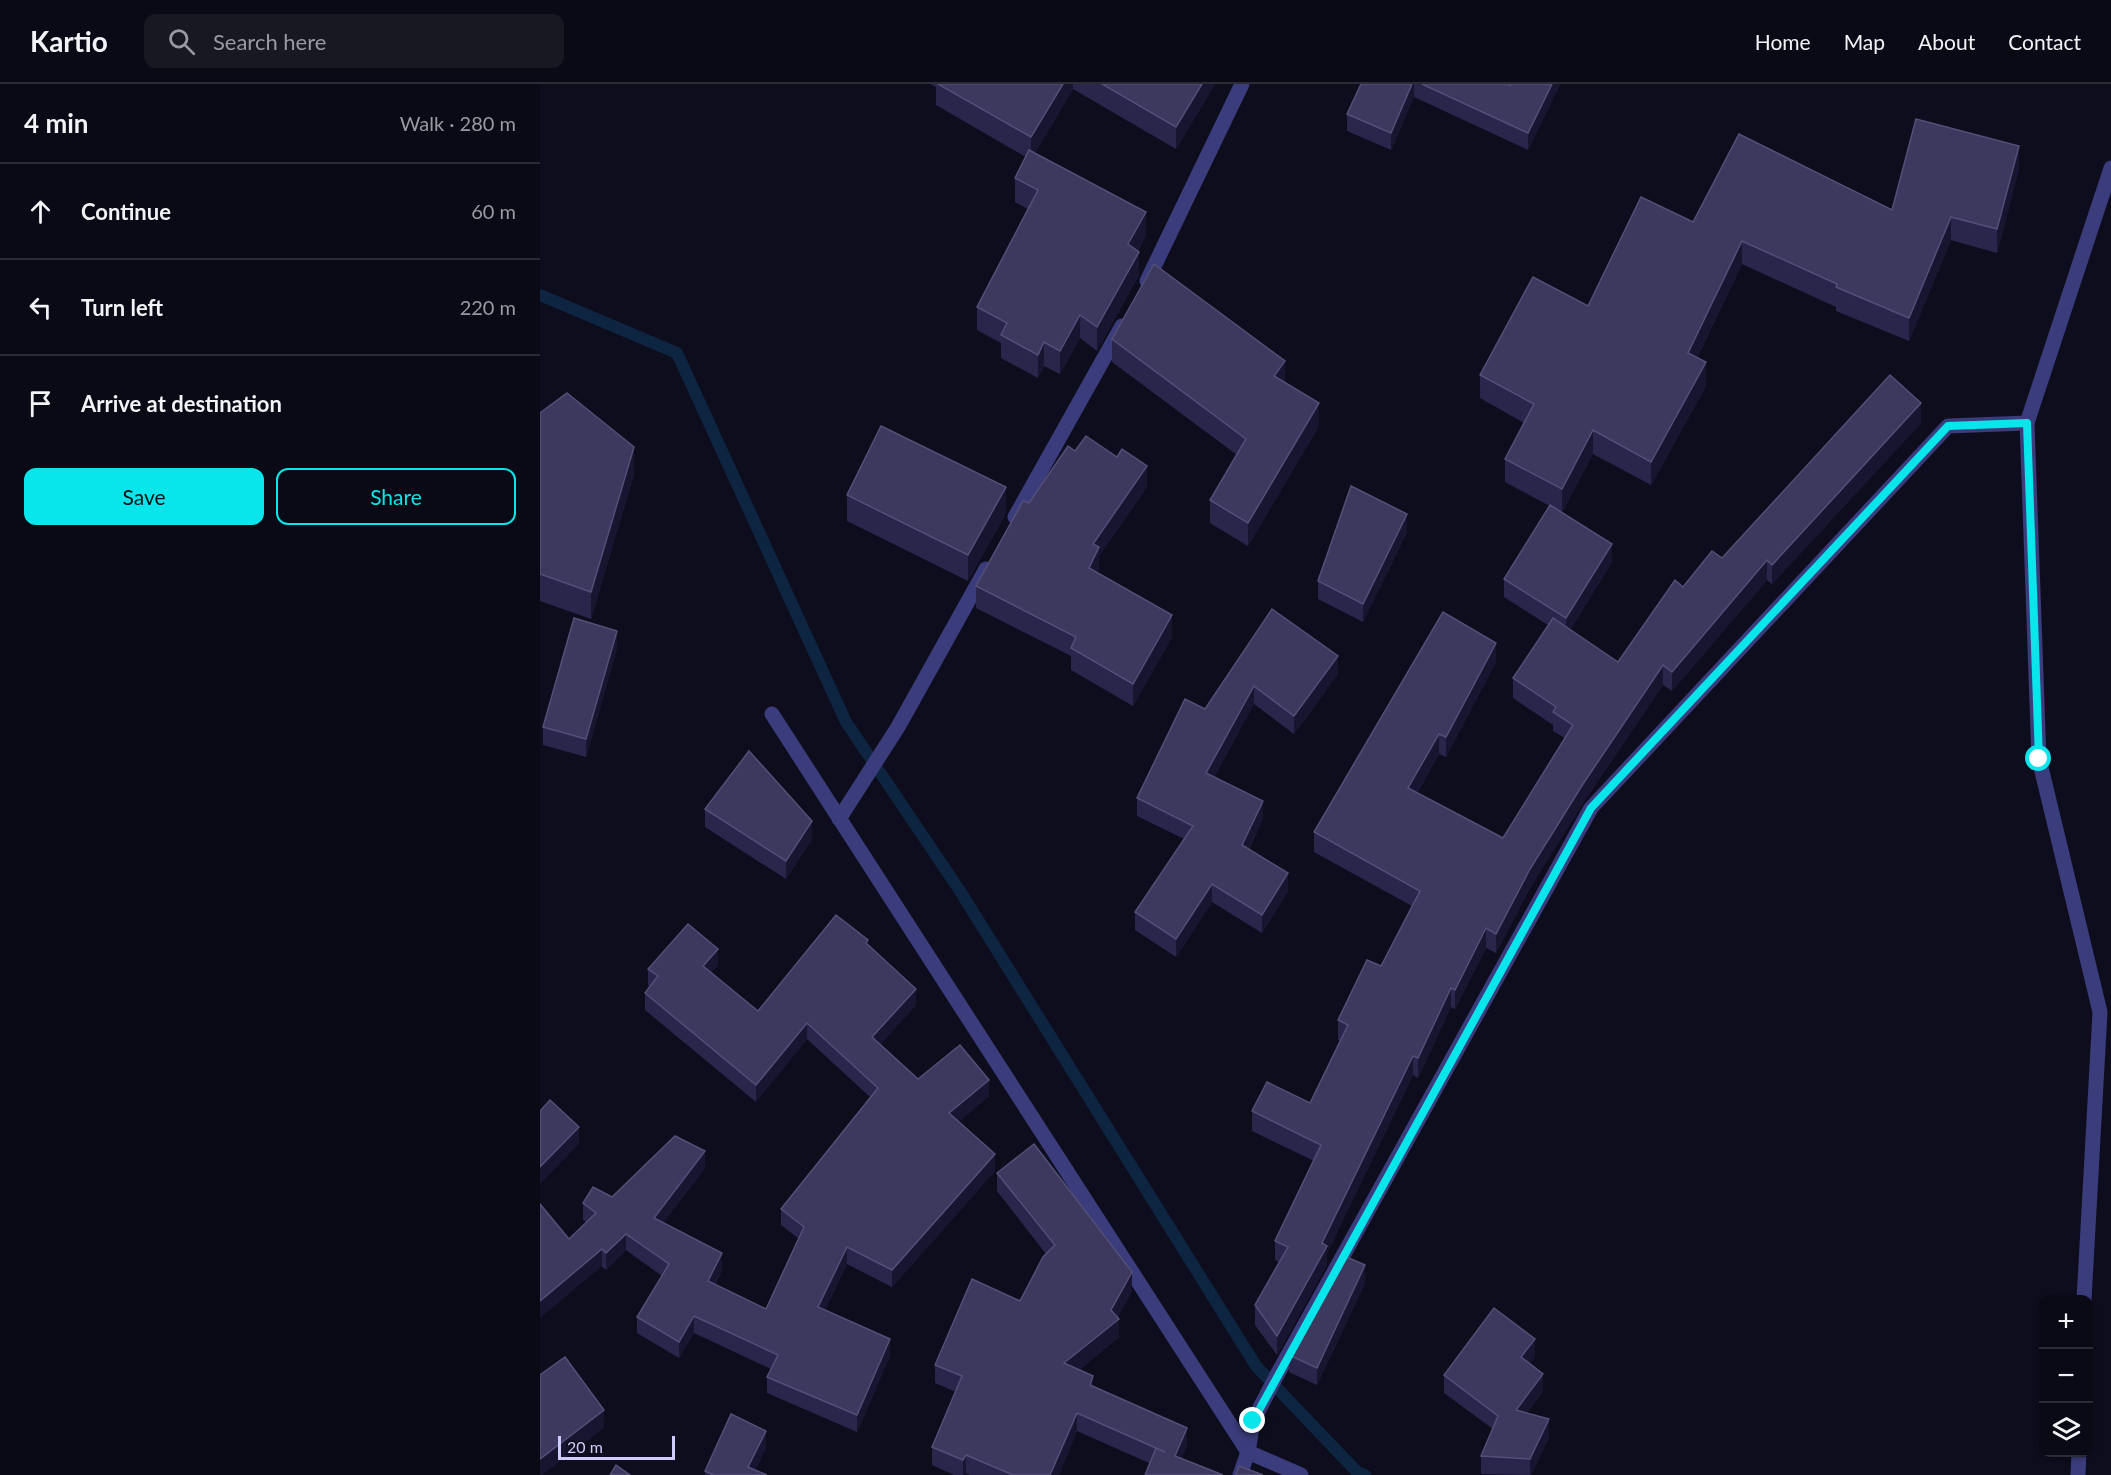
<!DOCTYPE html>
<html lang="en">
<head>
<meta charset="utf-8">
<style>
  body { margin:0; font-family:Lato,sans-serif; background:#181823; color:#f1f3f6 }
  .controls { position:absolute; right:18px; bottom:18px; display:grid; overflow:hidden; border-radius:12px; box-shadow:0 2px 4px #0004 }
  .controls button { width:54px; height:54px; display:grid; place-items:center; padding:0; border:0; border-bottom:2px solid #2a2b35; background:#0a0a16; color:#f1f3f6; font:30px sans-serif }
  .scale { position:absolute; left:18px; bottom:15px; width:117px; box-sizing:border-box; padding-left:6px; border:3px solid #ceccfd; border-top:0; font-size:16px; line-height:21px; white-space:nowrap; color:#ceccfd; -webkit-text-stroke:4px #0e0d1e; paint-order:stroke }
  .stop { position:absolute; width:18px; height:18px; margin:-14px; border:4px solid #09e6eb; border-radius:50%; background:#fff }
  .stop.end { background:#09e6eb; border-color:#fff; box-shadow:0 2px 6px #0008 }
  .list { margin:0; padding:0; list-style:none }
  h2 { display:flex; justify-content:space-between; align-items:center; height:78px; margin:0; padding:0 24px; font-size:26px }
  h2 small { font-size:20px; font-weight:400; color:#999aa1 }
  .list li { display:grid; grid-template-columns:39px 1fr auto; gap:18px; align-items:center; box-sizing:border-box; height:96px; padding:0 24px; border-top:2px solid #2a2b35 }
  .list b { display:block; font-size:22px; white-space:nowrap }
  .list em { font-size:20px; font-style:normal; color:#999aa1 }
  .actions { display:flex; gap:12px; padding:18px 24px }
  .actions a { flex:1; padding:14px 0; border:2px solid #09e6eb; border-radius:12px; text-align:center; font-size:21px; color:#09e6eb }
  .actions .main { background:#09e6eb; color:#111 }
  .icon { flex:none; width:33px; height:33px; fill:none; stroke:currentColor; stroke-width:2; stroke-linecap:round; stroke-linejoin:round }
  .map { position:relative; flex:none; width:1571px; height:1391px; overflow:hidden }
  header { display:flex; align-items:center; gap:36px; box-sizing:border-box; height:84px; padding:0 30px; background:#0a0a16; border-bottom:2px solid #2a2b35 }
  header strong { font-size:28px }
  nav { display:flex; gap:33px; margin-inline-start:auto; font-size:21px }
  .search { width:420px; height:54px; background:#181823; display:flex; align-items:center; gap:15px; box-sizing:border-box; padding:0 21px; border-radius:12px; color:#999aa1; font-size:22px }
  main { display:flex }
  aside { flex:1; background:#0a0a16 }
  .map>svg:first-child { display:block }
  .lines { fill:none; stroke-linecap:round; stroke-linejoin:round }
  .stream { stroke:#0e2541; stroke-width:12 }
  .minor { stroke:#3a3c7b; stroke-width:15 }
  .wall { fill:#2a264b }
  .shaded-wall { fill:#181531 }
  .building { fill:#3c385e; stroke:#534f77; stroke-width:1.5 }
  .route { stroke:#09e6eb; stroke-width:8 }
</style>
</head>
<body>
<header>
<strong>Kartio</strong>
<div class="search"><svg class="icon" aria-label="search" viewBox="0 0 24 24"><circle cx="10" cy="10" r="6"/><path d="M15 15l6 6"/></svg>Search here</div>
<nav><a>Home</a><a>Map</a><a>About</a><a>Contact</a></nav>
</header>
<main>
<aside>
<h2>4 min<small>Walk · 280 m</small></h2>
<ul class="list">
<li><svg class="icon" aria-label="ahead" viewBox="0 0 24 24"><path d="M12 20V5M6 11l6-6 6 6"/></svg><div><b>Continue</b></div><em>60 m</em></li>
<li><svg class="icon" aria-label="left" viewBox="0 0 24 24"><path d="M17 20v-9H6M10 6l-5 5 5 5"/></svg><div><b>Turn left</b></div><em>220 m</em></li>
<li><svg class="icon" aria-label="arrive" viewBox="0 0 24 24"><path d="M6 21V4h12l-3 4 3 4H6"/></svg><div><b>Arrive at destination</b></div></li>
</ul>
<div class="actions"><a class="main">Save</a><a>Share</a></div>
</aside>
<div class="map">
<svg width="1571" height="1391" viewBox="0 0 1571 1391">
  <rect width="100%" height="100%" fill="#0e0d1e"/>
  <g class="lines">
    <path class="stream" d="M 0,211 L 137,269 L 306,638 L 420,807 L 716,1282 L 817,1388 L 825,1391"/>
    <g class="minor">
      <path d="M 607,197 L 702,0"/>
      <path d="M 475,433 L 582,242"/>
      <path d="M 232,630 L 708,1368 L 761,1391"/>
      <path d="M 299,735 L 358,643 L 446,485"/>
      <path d="M 1544,1216 L 1560,928 L 1499,675 L 1487,339 L 1571,84"/>
      <path d="M 700,1391 L 708,1368 L 713,1337 L 738,1289 L 1051,724 L 1408,342 L 1487,339"/>
      <path d="M 1538,1391 L 1539,1368"/>
    </g>
  </g>
  <g class="wall">
    <path d="M 390,0 L 675,0 L 636,65 L 533,5 L 495,69 L 606,151 L 598,167 L 599,191 L 557,267 L 540,254 L 520,290 L 504,282 L 498,294 L 461,274 L 461,259 L 437,246 L 437,223 L 488,125 L 475,118 L 475,94 L 486,73 L 396,21 L 396,3 Z"/>
    <path d="M 821,0 L 968,0 L 970,1 L 1020,0 L 988,66 L 874,13 L 851,66 L 807,47 L 807,30 Z"/>
    <path d="M 1479,85 L 1457,169 L 1411,156 L 1369,257 L 1296,227 L 1296,223 L 1202,180 L 1157,274 L 1166,302 L 1111,401 L 1053,370 L 1022,428 L 1013,423 L 1072,478 L 1030,546 L 1078,578 L 1143,503 L 1182,474 L 1381,339 L 1232,500 L 1227,496 L 1132,607 L 1123,601 L 1043,719 L 990,804 L 956,869 L 946,864 L 915,925 L 911,923 L 878,994 L 873,991 L 787,1169 L 787,1181 L 737,1271 L 715,1241 L 715,1221 L 739,1178 L 735,1176 L 735,1157 L 774,1077 L 712,1047 L 712,1027 L 770,1019 L 800,957 L 798,956 L 798,936 L 841,882 L 872,822 L 774,768 L 774,748 L 956,578 L 906,673 L 899,670 L 877,709 L 963,754 L 1025,654 L 1013,647 L 1013,641 L 973,614 L 973,594 L 1008,541 L 964,513 L 964,495 L 1010,422 L 965,398 L 965,375 L 984,339 L 940,314 L 940,291 L 1048,222 L 1153,138 L 1352,126 Z"/>
    <path d="M 572,255 L 745,298 L 779,342 L 708,462 L 670,439 L 670,416 L 697,371 L 572,278 Z"/>
    <path d="M 0,329 L 94,390 L 51,535 L 0,517 Z"/>
    <path d="M 607,403 L 559,472 L 559,484 L 557,489 L 632,553 L 593,622 L 531,586 L 531,572 L 436,524 L 436,502 L 489,419 Z"/>
    <path d="M 307,411 L 466,429 L 428,497 L 307,437 Z"/>
    <path d="M 867,448 L 823,538 L 778,515 L 778,497 Z"/>
    <path d="M 732,525 L 798,590 L 754,650 L 714,620 L 674,693 L 723,735 L 709,765 L 748,807 L 722,849 L 672,818 L 636,873 L 595,846 L 595,828 L 644,755 L 597,732 L 597,714 L 665,625 Z"/>
    <path d="M 77,564 L 46,673 L 3,661 L 3,643 Z"/>
    <path d="M 165,725 L 272,755 L 246,795 L 165,743 Z"/>
    <path d="M 328,861 L 376,921 L 340,960 L 378,995 L 449,1012 L 418,1038 L 455,1087 L 352,1203 L 307,1180 L 285,1226 L 350,1272 L 317,1348 L 227,1309 L 227,1293 L 231,1285 L 154,1249 L 139,1274 L 97,1249 L 97,1233 L 122,1192 L 86,1166 L 66,1186 L 29,1155 L 46,1138 L 43,1136 L 43,1119 L 72,1113 L 165,1084 L 123,1139 L 182,1186 L 175,1201 L 226,1225 L 259,1155 L 241,1141 L 241,1125 L 331,1014 L 267,955 L 216,1018 L 105,926 L 105,909 L 110,903 L 108,901 L 108,885 L 178,881 L 171,889 L 218,927 Z"/>
    <path d="M 457,1089 L 592,1207 L 578,1233 L 579,1253 L 539,1286 L 553,1302 L 647,1363 L 609,1379 L 537,1347 L 519,1391 L 430,1391 L 426,1389 L 425,1391 L 414,1391 L 392,1381 L 392,1363 L 416,1308 L 395,1299 L 395,1281 L 480,1217 L 506,1170 L 457,1107 Z"/>
    <path d="M 825,1199 L 777,1301 L 749,1288 L 749,1271 Z"/>
    <path d="M 995,1273 L 990,1280 L 1003,1307 L 987,1329 L 1009,1353 L 991,1391 L 941,1390 L 941,1372 L 953,1345 L 904,1309 L 904,1291 Z"/>
    <path d="M 226,1364 L 215,1386 L 227,1391 L 165,1391 L 165,1387 Z"/>
  </g>
  <g class="shaded-wall">
    <path d="M 523,0 L 533,0 L 533,5 L 491,76 L 491,53 Z"/>
    <path d="M 662,0 L 675,0 L 636,65 L 636,43 Z"/>
    <path d="M 872,0 L 874,0 L 874,13 L 851,66 L 851,49 Z"/>
    <path d="M 1012,0 L 1020,0 L 988,66 L 988,49 Z"/>
    <path d="M 1479,62 L 1479,85 L 1457,169 L 1457,145 Z"/>
    <path d="M 606,128 L 606,151 L 588,184 L 588,160 Z"/>
    <path d="M 1411,133 L 1411,156 L 1369,257 L 1369,234 Z"/>
    <path d="M 1202,157 L 1202,180 L 1148,292 L 1148,269 Z"/>
    <path d="M 599,168 L 599,191 L 557,267 L 557,243 Z"/>
    <path d="M 540,231 L 540,254 L 520,290 L 520,267 Z"/>
    <path d="M 504,258 L 504,282 L 498,294 L 498,271 Z"/>
    <path d="M 745,277 L 745,300 L 734,292 Z"/>
    <path d="M 1166,278 L 1166,302 L 1111,401 L 1111,378 Z"/>
    <path d="M 779,319 L 779,342 L 708,462 L 708,439 Z"/>
    <path d="M 1381,319 L 1381,339 L 1232,500 L 1232,481 Z"/>
    <path d="M 1053,346 L 1053,370 L 1022,428 L 1022,405 Z"/>
    <path d="M 94,363 L 94,390 L 51,535 L 51,508 Z"/>
    <path d="M 607,382 L 607,403 L 559,472 L 559,484 L 549,506 L 549,484 L 553,460 Z"/>
    <path d="M 466,403 L 466,429 L 428,497 L 428,471 Z"/>
    <path d="M 867,430 L 867,448 L 823,538 L 823,520 Z"/>
    <path d="M 1072,460 L 1072,478 L 1026,552 L 1026,534 Z"/>
    <path d="M 1227,476 L 1227,496 L 1132,607 L 1132,588 Z"/>
    <path d="M 632,531 L 632,553 L 593,622 L 593,600 Z"/>
    <path d="M 77,547 L 77,564 L 46,673 L 46,655 Z"/>
    <path d="M 956,559 L 956,578 L 906,673 L 906,653 Z"/>
    <path d="M 798,572 L 798,590 L 754,650 L 754,632 Z"/>
    <path d="M 1123,581 L 1123,601 L 1043,719 L 990,804 L 956,869 L 956,850 L 990,785 L 1043,700 Z"/>
    <path d="M 714,602 L 714,620 L 666,707 L 666,689 Z"/>
    <path d="M 899,650 L 899,670 L 868,724 L 868,704 Z"/>
    <path d="M 723,717 L 723,735 L 702,779 L 702,761 Z"/>
    <path d="M 272,737 L 272,755 L 246,795 L 246,777 Z"/>
    <path d="M 748,789 L 748,807 L 722,849 L 722,831 Z"/>
    <path d="M 672,800 L 672,818 L 636,873 L 636,855 Z"/>
    <path d="M 946,844 L 946,864 L 915,925 L 915,906 Z"/>
    <path d="M 178,865 L 178,881 L 163,899 L 163,882 Z"/>
    <path d="M 911,904 L 911,923 L 878,994 L 878,974 Z"/>
    <path d="M 376,905 L 376,921 L 332,970 L 332,953 Z"/>
    <path d="M 267,939 L 267,955 L 216,1018 L 216,1001 Z"/>
    <path d="M 873,972 L 873,991 L 787,1169 L 787,1181 L 737,1271 L 737,1252 Z"/>
    <path d="M 449,996 L 449,1012 L 409,1046 L 409,1029 Z"/>
    <path d="M 39,1043 L 39,1060 L 0,1100 L 0,1083 Z"/>
    <path d="M 165,1067 L 165,1084 L 114,1151 L 114,1134 Z"/>
    <path d="M 455,1070 L 455,1087 L 352,1203 L 352,1186 Z"/>
    <path d="M 86,1150 L 86,1166 L 66,1186 L 66,1169 Z"/>
    <path d="M 307,1163 L 307,1180 L 278,1240 L 278,1223 Z"/>
    <path d="M 62,1165 L 62,1182 L 0,1234 L 0,1217 Z"/>
    <path d="M 182,1169 L 182,1186 L 168,1214 L 168,1197 Z"/>
    <path d="M 825,1181 L 825,1199 L 777,1301 L 777,1284 Z"/>
    <path d="M 592,1188 L 592,1207 L 575,1238 L 579,1235 L 579,1253 L 524,1298 L 524,1279 L 571,1226 Z"/>
    <path d="M 154,1232 L 154,1249 L 139,1274 L 139,1258 Z"/>
    <path d="M 350,1255 L 350,1272 L 317,1348 L 317,1331 Z"/>
    <path d="M 995,1255 L 995,1273 L 981,1291 L 981,1273 Z"/>
    <path d="M 1003,1290 L 1003,1307 L 976,1344 L 976,1326 Z"/>
    <path d="M 553,1292 L 553,1310 L 550,1301 Z"/>
    <path d="M 64,1326 L 64,1344 L 2,1391 L 0,1391 L 0,1375 Z"/>
    <path d="M 537,1329 L 537,1347 L 519,1391 L 510,1391 Z"/>
    <path d="M 1009,1335 L 1009,1353 L 991,1391 L 990,1391 L 990,1375 Z"/>
    <path d="M 647,1344 L 647,1363 L 635,1390 L 635,1372 Z"/>
    <path d="M 226,1347 L 226,1364 L 213,1391 L 208,1383 Z"/>
    <path d="M 426,1371 L 426,1389 L 425,1391 L 423,1391 L 423,1376 Z"/>
  </g>
  <g class="building">
    <path d="M 398,0 L 523,0 L 491,53 Z"/>
    <path d="M 562,0 L 662,0 L 636,43 Z"/>
    <path d="M 821,0 L 872,0 L 851,49 L 807,30 Z"/>
    <path d="M 882,0 L 968,0 L 970,1 L 970,0 L 1012,0 L 988,49 Z"/>
    <path d="M 1376,35 L 1479,62 L 1457,145 L 1411,133 L 1369,234 L 1296,203 L 1297,200 L 1202,157 L 1148,269 L 1166,278 L 1111,378 L 1053,346 L 1022,405 L 965,375 L 994,320 L 940,291 L 993,193 L 1048,222 L 1101,113 L 1153,138 L 1199,50 L 1352,126 Z"/>
    <path d="M 489,66 L 606,128 L 588,160 L 599,168 L 557,243 L 540,231 L 520,267 L 504,258 L 498,271 L 461,251 L 467,239 L 437,223 L 498,106 L 475,94 Z"/>
    <path d="M 614,180 L 745,277 L 734,292 L 779,319 L 708,439 L 670,416 L 706,355 L 572,255 Z"/>
    <path d="M 1350,291 L 1381,319 L 1232,481 L 1227,476 L 1132,588 L 1123,581 L 1043,700 L 990,785 L 956,850 L 946,844 L 915,906 L 911,904 L 878,974 L 873,972 L 782,1159 L 787,1162 L 737,1252 L 715,1221 L 748,1163 L 735,1157 L 781,1061 L 712,1027 L 727,998 L 770,1019 L 808,941 L 798,936 L 827,876 L 841,882 L 880,807 L 774,748 L 903,528 L 956,559 L 906,653 L 899,650 L 868,704 L 963,754 L 1033,641 L 1013,628 L 1016,623 L 973,594 L 1013,534 L 1078,578 L 1135,496 L 1143,503 L 1172,467 L 1182,474 Z"/>
    <path d="M 27,309 L 94,363 L 51,508 L 0,490 L 0,329 Z"/>
    <path d="M 341,342 L 466,403 L 428,471 L 307,411 Z"/>
    <path d="M 546,352 L 577,373 L 582,365 L 607,382 L 553,460 L 559,463 L 549,484 L 632,531 L 593,600 L 531,564 L 536,553 L 436,502 L 483,417 L 489,419 L 528,362 L 535,367 Z"/>
    <path d="M 811,402 L 867,430 L 823,520 L 778,497 Z"/>
    <path d="M 1010,421 L 1072,460 L 1026,534 L 964,495 Z"/>
    <path d="M 732,525 L 798,572 L 754,632 L 714,602 L 666,689 L 723,717 L 702,761 L 748,789 L 722,831 L 672,800 L 636,855 L 595,828 L 653,742 L 597,714 L 645,615 L 665,625 Z"/>
    <path d="M 34,534 L 77,547 L 46,655 L 3,643 Z"/>
    <path d="M 209,667 L 272,737 L 246,777 L 165,725 Z"/>
    <path d="M 296,831 L 328,856 L 326,859 L 376,905 L 332,953 L 378,995 L 420,961 L 449,996 L 409,1029 L 455,1070 L 352,1186 L 307,1163 L 278,1223 L 350,1255 L 317,1331 L 227,1293 L 238,1271 L 154,1232 L 139,1258 L 97,1233 L 129,1180 L 86,1150 L 66,1169 L 62,1165 L 0,1217 L 0,1120 L 29,1155 L 56,1129 L 43,1119 L 53,1103 L 72,1113 L 135,1052 L 165,1067 L 114,1134 L 182,1169 L 168,1197 L 226,1225 L 264,1143 L 241,1125 L 338,1004 L 267,939 L 216,1001 L 105,909 L 118,892 L 108,885 L 148,840 L 178,865 L 163,882 L 218,927 Z"/>
    <path d="M 10,1016 L 39,1043 L 0,1083 L 0,1027 Z"/>
    <path d="M 494,1060 L 592,1188 L 571,1226 L 579,1235 L 524,1279 L 553,1292 L 550,1301 L 647,1344 L 635,1372 L 683,1391 L 605,1391 L 616,1364 L 625,1368 L 537,1329 L 510,1391 L 473,1391 L 426,1371 L 423,1376 L 392,1363 L 422,1292 L 395,1281 L 432,1195 L 480,1217 L 503,1173 L 515,1161 L 457,1089 Z"/>
    <path d="M 804,1172 L 825,1181 L 777,1284 L 749,1271 Z"/>
    <path d="M 954,1224 L 995,1255 L 981,1273 L 1003,1290 L 976,1326 L 1009,1335 L 990,1375 L 941,1372 L 958,1332 L 904,1291 Z"/>
    <path d="M 25,1273 L 64,1326 L 0,1375 L 0,1291 Z"/>
    <path d="M 191,1330 L 226,1347 L 208,1383 L 227,1391 L 174,1391 L 165,1387 Z"/>
    <path d="M 76,1381 L 90,1391 L 70,1391 Z"/>
    <path d="M 699,1382 L 723,1391 L 696,1391 Z"/>
  </g>
  <g class="lines">
    <path class="route" d="M 713,1337 L 1051,724 L 1408,342 L 1487,339 L 1499,675"/>
  </g>
</svg>
<div class="controls">
<button>+</button>
<button>−</button>
<button><svg class="icon" aria-label="layers" viewBox="0 0 24 24"><path d="M12 4l9 5-9 5-9-5zM3 14l9 5 9-5"/></svg></button>
</div>
<div class="scale">20 m</div>
<div class="stop" style="left:1499px;top:675px"></div>
<div class="stop end" style="left:713px;top:1337px"></div>
</div>
</main>
</body>
</html>
